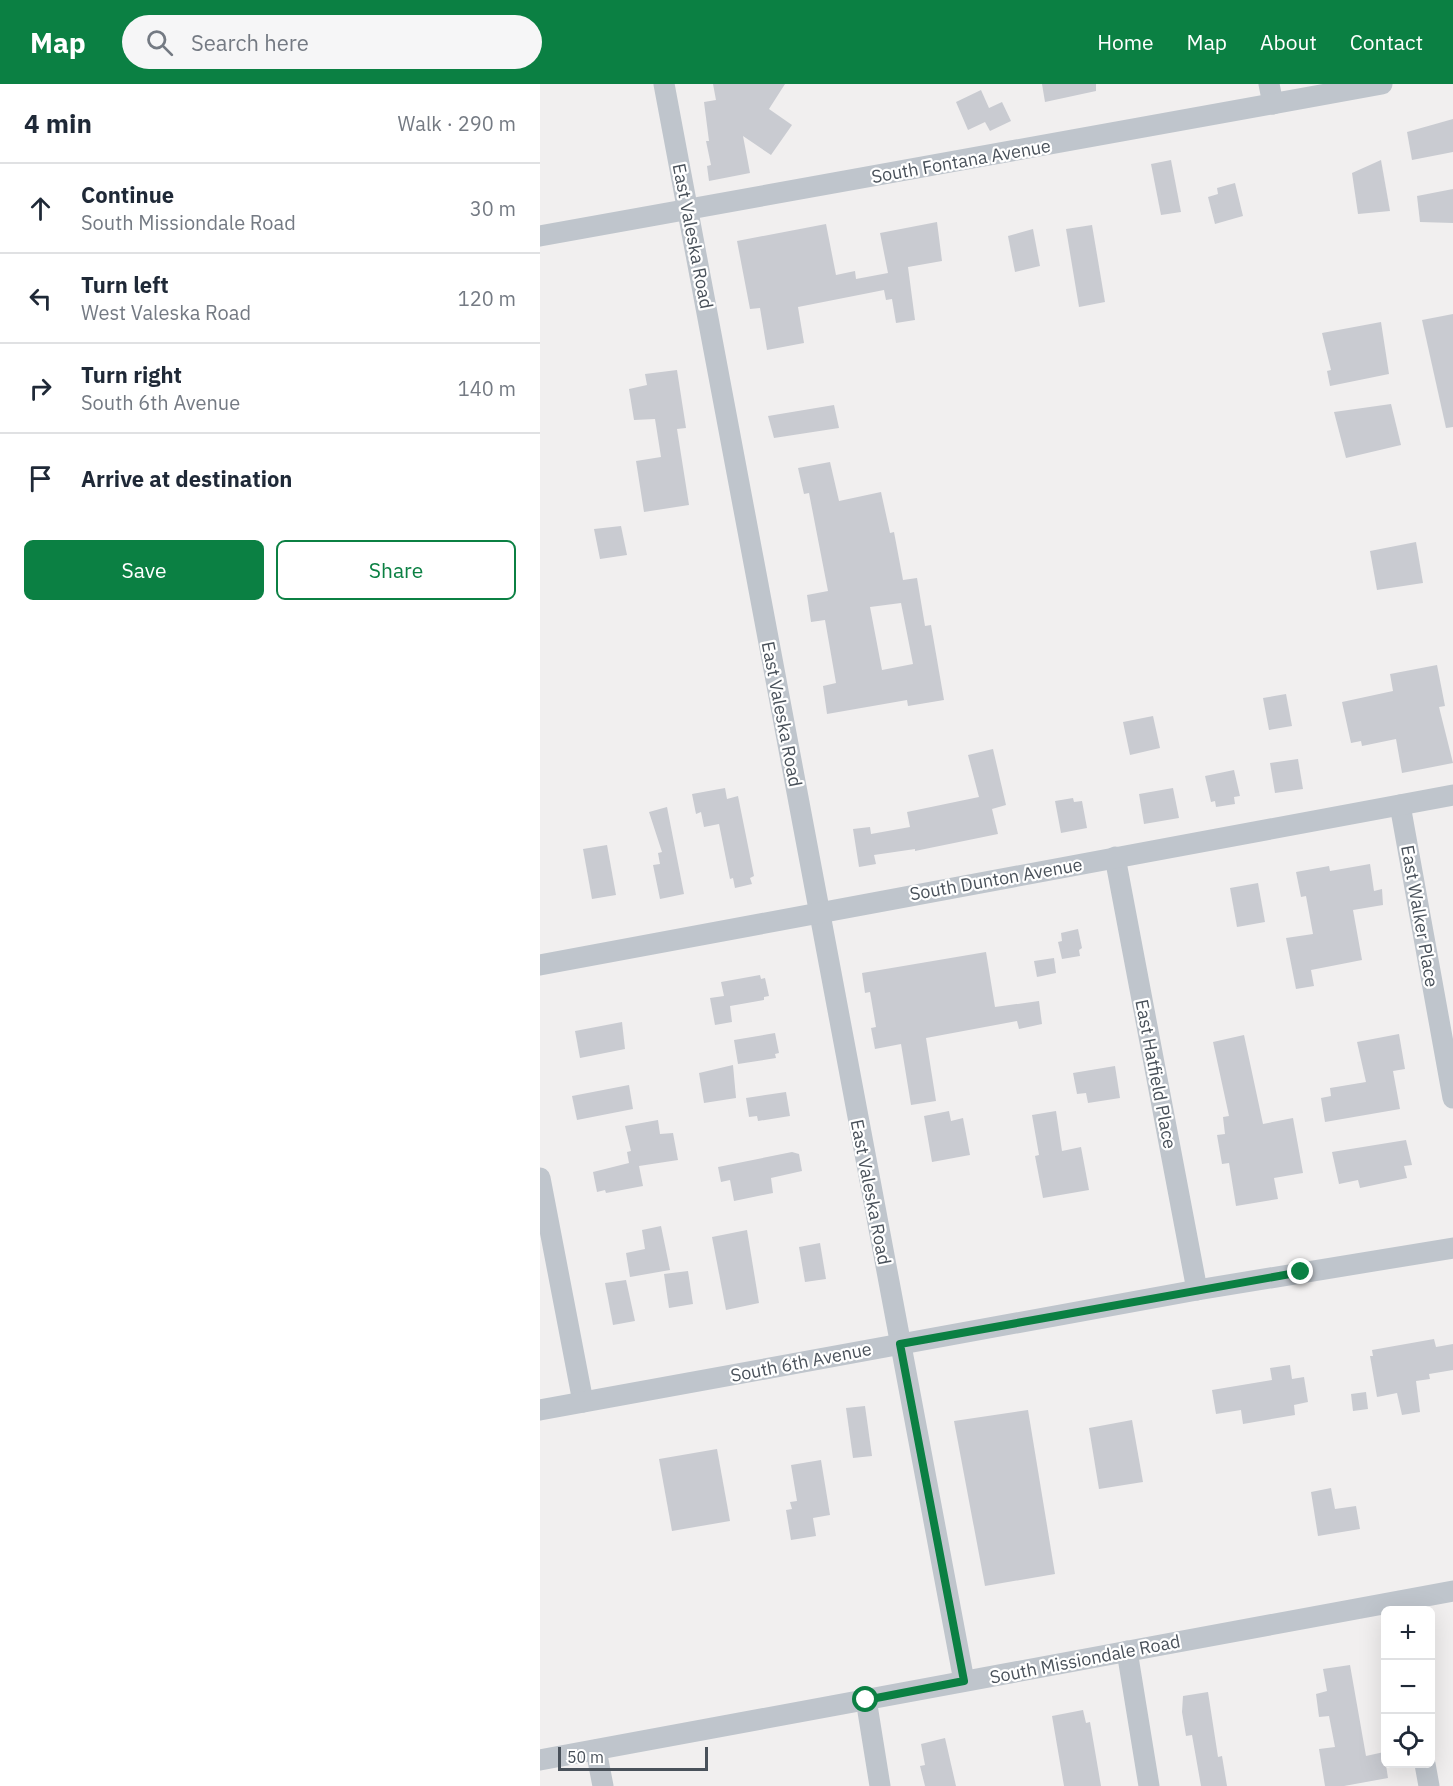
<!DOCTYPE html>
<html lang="en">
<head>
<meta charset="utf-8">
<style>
  body { margin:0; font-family:"IBM Plex Sans",sans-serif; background:#f6f6f7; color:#1f2937 }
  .controls { position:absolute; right:18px; bottom:18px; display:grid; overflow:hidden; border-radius:9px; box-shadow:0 6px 24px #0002 }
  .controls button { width:54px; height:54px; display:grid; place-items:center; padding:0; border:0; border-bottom:2px solid #e0e1e3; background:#fff; color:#1f2937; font:30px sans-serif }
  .scale { position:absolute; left:18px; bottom:15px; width:150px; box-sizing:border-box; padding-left:6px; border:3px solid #49515a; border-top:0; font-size:16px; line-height:21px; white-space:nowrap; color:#49515a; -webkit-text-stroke:4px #fff; paint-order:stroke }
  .stop { position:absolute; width:18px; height:18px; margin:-14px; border:4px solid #0b8043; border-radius:50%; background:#fff }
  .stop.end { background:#0b8043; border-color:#fff; box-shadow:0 2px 6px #0008 }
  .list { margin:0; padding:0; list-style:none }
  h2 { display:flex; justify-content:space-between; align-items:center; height:78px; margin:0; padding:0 24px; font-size:26px }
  h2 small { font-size:20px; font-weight:400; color:#747a83 }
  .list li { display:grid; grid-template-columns:39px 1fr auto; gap:18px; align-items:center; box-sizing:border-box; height:90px; padding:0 24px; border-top:2px solid #e0e1e3 }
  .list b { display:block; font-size:22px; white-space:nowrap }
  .list p { margin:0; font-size:20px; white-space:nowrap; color:#747a83 }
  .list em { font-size:20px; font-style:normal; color:#747a83 }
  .actions { display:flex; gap:12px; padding:18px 24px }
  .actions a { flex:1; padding:14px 0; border:2px solid #0b8043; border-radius:9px; text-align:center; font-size:21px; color:#0b8043 }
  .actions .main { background:#0b8043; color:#fff }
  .icon { flex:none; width:33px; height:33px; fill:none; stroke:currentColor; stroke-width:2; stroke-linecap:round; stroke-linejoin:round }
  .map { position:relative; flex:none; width:913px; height:1702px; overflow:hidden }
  header { display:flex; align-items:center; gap:36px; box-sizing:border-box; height:84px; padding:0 30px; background:#0b8043; color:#fff }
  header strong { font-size:28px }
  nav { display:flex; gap:33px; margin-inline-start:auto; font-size:21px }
  .search { width:420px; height:54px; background:#f6f6f7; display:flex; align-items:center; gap:15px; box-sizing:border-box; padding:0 21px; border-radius:33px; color:#747a83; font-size:22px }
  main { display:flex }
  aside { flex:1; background:#fff }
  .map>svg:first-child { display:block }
  .building { fill:#c9cbd1; fill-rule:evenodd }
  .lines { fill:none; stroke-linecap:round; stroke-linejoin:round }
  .minor { stroke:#bfc5cc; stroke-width:21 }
  .route { stroke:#0b8043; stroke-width:8 }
  .labels { text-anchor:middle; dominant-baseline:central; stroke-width:4.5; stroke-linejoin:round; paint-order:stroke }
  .street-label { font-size:18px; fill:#49515a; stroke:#fff }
</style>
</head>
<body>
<header>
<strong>Map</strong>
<div class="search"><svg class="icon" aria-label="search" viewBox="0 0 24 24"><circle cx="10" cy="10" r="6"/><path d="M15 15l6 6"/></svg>Search here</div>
<nav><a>Home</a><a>Map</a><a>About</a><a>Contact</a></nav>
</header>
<main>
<aside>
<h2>4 min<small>Walk · 290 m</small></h2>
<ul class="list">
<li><svg class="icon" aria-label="ahead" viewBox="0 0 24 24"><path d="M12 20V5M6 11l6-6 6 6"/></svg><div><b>Continue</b><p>South Missiondale Road</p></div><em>30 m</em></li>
<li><svg class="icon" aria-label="left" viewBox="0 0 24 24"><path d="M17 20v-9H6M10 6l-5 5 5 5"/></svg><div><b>Turn left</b><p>West Valeska Road</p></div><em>120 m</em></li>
<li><svg class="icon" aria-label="right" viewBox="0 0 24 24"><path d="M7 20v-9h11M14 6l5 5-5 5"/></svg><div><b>Turn right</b><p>South 6th Avenue</p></div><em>140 m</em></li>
<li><svg class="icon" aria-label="arrive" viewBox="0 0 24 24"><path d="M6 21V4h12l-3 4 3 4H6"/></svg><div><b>Arrive at destination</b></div></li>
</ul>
<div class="actions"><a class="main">Save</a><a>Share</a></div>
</aside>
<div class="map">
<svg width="913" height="1702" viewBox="0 0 913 1702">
  <rect width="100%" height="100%" fill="#f1efef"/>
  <g class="building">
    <path d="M 173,0 L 245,0 L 229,25 L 252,41 L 231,71 L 203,52 L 210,89 L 169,97 L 167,82 L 171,81 L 166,57 L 169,57 L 164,18 L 176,16 Z"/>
    <path d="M 502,0 L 556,0 L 556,7 L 505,18 Z"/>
    <path d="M 441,6 L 449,24 L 462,18 L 471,37 L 450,47 L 445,38 L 428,46 L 416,18 Z"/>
    <path d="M 913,35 L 913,68 L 872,76 L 867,48 Z"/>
    <path d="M 631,76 L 641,128 L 621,131 L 611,80 Z"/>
    <path d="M 841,76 L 850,127 L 818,130 L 812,89 Z"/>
    <path d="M 695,99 L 703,132 L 675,140 L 668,113 L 678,110 L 677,104 Z"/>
    <path d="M 913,105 L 913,139 L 880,138 L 877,112 Z"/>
    <path d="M 397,138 L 402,177 L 368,183 L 375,236 L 356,239 L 352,215 L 346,216 L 344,206 L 258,223 L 264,259 L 227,266 L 220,224 L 210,225 L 197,157 L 286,140 L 296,191 L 315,187 L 316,195 L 348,189 L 340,149 Z"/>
    <path d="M 552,141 L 565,218 L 539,223 L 526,145 Z"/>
    <path d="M 493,145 L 500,182 L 475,188 L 468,152 Z"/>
    <path d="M 913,230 L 913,343 L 906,344 L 882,236 Z"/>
    <path d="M 841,238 L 849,290 L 790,302 L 787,287 L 791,286 L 782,249 Z"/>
    <path d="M 137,286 L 146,344 L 137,345 L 149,421 L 104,428 L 96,377 L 121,373 L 115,335 L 94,336 L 89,305 L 107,301 L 105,290 Z"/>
    <path d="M 851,320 L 861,361 L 806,374 L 794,328 Z"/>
    <path d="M 294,321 L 299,344 L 234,354 L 228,332 Z"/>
    <path d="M 290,378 L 299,417 L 341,408 L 350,449 L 354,448 L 363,496 L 377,494 L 385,542 L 391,541 L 404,616 L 368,622 L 367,616 L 287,630 L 283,602 L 296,599 L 285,536 L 271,538 L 267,511 L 288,507 L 269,409 L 264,410 L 258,384 ZM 361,519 L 373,580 L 342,586 L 330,523 Z"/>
    <path d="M 81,442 L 87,471 L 60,475 L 54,445 Z"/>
    <path d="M 876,458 L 883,499 L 837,506 L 830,467 Z"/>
    <path d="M 897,581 L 905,622 L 899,623 L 913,679 L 862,689 L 856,655 L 822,662 L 821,657 L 811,659 L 802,618 L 853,607 L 850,590 Z"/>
    <path d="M 746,610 L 752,642 L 729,646 L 723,614 Z"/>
    <path d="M 613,632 L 620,664 L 590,671 L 583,638 Z"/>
    <path d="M 453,665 L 466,721 L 452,725 L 458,750 L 375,767 L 375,765 L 334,771 L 336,780 L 319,783 L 313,745 L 330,743 L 331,750 L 370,743 L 367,728 L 439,713 L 428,671 Z"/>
    <path d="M 758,675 L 763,705 L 735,709 L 730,679 Z"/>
    <path d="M 694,686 L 700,712 L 694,713 L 695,720 L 676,723 L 675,717 L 671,718 L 665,692 Z"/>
    <path d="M 185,704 L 187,715 L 198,712 L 214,792 L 210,794 L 212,800 L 195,804 L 193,794 L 190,795 L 179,740 L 164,743 L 161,728 L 156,730 L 152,710 Z"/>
    <path d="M 633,704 L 639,734 L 604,740 L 599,710 Z"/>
    <path d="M 533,714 L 534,718 L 542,717 L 547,744 L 521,749 L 515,717 Z"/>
    <path d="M 127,723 L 144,810 L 120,815 L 113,781 L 120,780 L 118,769 L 122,768 L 109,728 Z"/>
    <path d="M 67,761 L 76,811 L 52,815 L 43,765 Z"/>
    <path d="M 830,780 L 834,807 L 842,805 L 843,821 L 813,826 L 822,876 L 771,886 L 774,902 L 756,905 L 746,854 L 773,850 L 766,812 L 761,813 L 756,788 L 789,782 L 790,787 Z"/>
    <path d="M 718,799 L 725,838 L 697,843 L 690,804 Z"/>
    <path d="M 538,845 L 542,864 L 539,866 L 540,872 L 522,875 L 518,858 L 522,857 L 521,849 Z"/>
    <path d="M 446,868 L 455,923 L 499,917 L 502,940 L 479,945 L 477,937 L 386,954 L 396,1017 L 371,1021 L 361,960 L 335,965 L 331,944 L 336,943 L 330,908 L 325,909 L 322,889 Z"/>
    <path d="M 514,874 L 516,889 L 497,893 L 494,877 Z"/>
    <path d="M 220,891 L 221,895 L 225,894 L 229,912 L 224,913 L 224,916 L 190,922 L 192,938 L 175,941 L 170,914 L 184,912 L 181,898 Z"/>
    <path d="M 82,938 L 85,965 L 40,974 L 35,947 Z"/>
    <path d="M 235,949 L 239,969 L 235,970 L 236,974 L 198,980 L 194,956 Z"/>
    <path d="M 859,950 L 865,985 L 853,987 L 860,1025 L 785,1038 L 781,1014 L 791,1012 L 790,1004 L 826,998 L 817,958 Z"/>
    <path d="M 704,951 L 723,1040 L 753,1034 L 763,1089 L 734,1094 L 738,1115 L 696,1122 L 689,1079 L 682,1080 L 677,1051 L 685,1050 L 683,1033 L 689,1032 L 673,958 Z"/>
    <path d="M 193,981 L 196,1014 L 164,1019 L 159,989 Z"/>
    <path d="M 575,982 L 580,1014 L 548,1019 L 546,1009 L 537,1010 L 533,989 Z"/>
    <path d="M 89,1001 L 93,1025 L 37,1036 L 32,1012 Z"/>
    <path d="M 246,1008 L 250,1032 L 218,1037 L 217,1032 L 209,1033 L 206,1014 Z"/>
    <path d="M 409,1027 L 411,1037 L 423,1034 L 430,1071 L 392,1078 L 384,1032 Z"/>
    <path d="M 516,1027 L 522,1067 L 541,1063 L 549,1106 L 503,1114 L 495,1072 L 499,1071 L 492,1031 Z"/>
    <path d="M 118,1036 L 120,1050 L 133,1049 L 138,1076 L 99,1082 L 103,1102 L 66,1109 L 65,1106 L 57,1108 L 53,1088 L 89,1079 L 87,1068 L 91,1067 L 85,1042 Z"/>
    <path d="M 866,1056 L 872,1081 L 864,1082 L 867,1094 L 820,1104 L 818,1096 L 799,1100 L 792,1068 Z"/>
    <path d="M 252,1068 L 259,1070 L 262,1087 L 231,1094 L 233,1109 L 194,1117 L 190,1096 L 181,1098 L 178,1083 Z"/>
    <path d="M 121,1142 L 130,1186 L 90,1193 L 86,1169 L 105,1165 L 102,1146 Z"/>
    <path d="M 207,1146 L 219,1219 L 186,1226 L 172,1153 Z"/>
    <path d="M 280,1159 L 286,1195 L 265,1198 L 259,1163 Z"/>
    <path d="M 148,1187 L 153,1220 L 129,1224 L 124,1190 Z"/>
    <path d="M 86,1196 L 95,1237 L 73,1241 L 65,1199 Z"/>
    <path d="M 894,1255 L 896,1263 L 913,1260 L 913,1286 L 889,1290 L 890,1295 L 876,1297 L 880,1328 L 862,1331 L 857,1309 L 837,1313 L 830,1272 L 833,1272 L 832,1266 Z"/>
    <path d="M 750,1281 L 752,1295 L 764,1293 L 768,1318 L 754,1321 L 755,1331 L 703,1340 L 701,1326 L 676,1330 L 672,1306 L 732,1296 L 730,1284 Z"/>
    <path d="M 826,1308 L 828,1325 L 813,1327 L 811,1310 Z"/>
    <path d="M 325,1322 L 332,1372 L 313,1374 L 306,1324 Z"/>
    <path d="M 488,1326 L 515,1490 L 445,1502 L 414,1337 Z"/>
    <path d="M 592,1336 L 603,1398 L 559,1405 L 549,1344 Z"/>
    <path d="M 177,1365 L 190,1437 L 132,1447 L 119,1375 Z"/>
    <path d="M 281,1376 L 290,1431 L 273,1434 L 276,1452 L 251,1456 L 246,1426 L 252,1425 L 250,1418 L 257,1417 L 251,1381 Z"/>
    <path d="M 791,1404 L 795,1425 L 816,1422 L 820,1445 L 778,1452 L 771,1408 Z"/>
    <path d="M 810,1581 L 826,1672 L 844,1668 L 848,1694 L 804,1702 L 785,1702 L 779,1665 L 795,1663 L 789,1632 L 779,1633 L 776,1610 L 787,1607 L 783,1585 Z"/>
    <path d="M 668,1608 L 678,1673 L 682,1672 L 687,1702 L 661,1702 L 652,1651 L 646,1652 L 642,1628 L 643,1612 Z"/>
    <path d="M 543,1626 L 546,1639 L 550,1638 L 561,1702 L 524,1702 L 512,1632 Z"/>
    <path d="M 405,1654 L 416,1702 L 385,1702 L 380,1682 L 385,1681 L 381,1660 Z"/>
  </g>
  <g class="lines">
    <g class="minor">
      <path d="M 124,0 L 424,1597"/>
      <path d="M 729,0 L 733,20"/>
      <path d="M 0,152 L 842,0"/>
      <path d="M 860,721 L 913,1014"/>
      <path d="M 575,773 L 657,1206"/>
      <path d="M 0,881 L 913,711"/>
      <path d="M 0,1094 L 43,1318"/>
      <path d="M 0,1326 L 657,1206 L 913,1164"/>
      <path d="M 587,1567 L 609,1702"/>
      <path d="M 326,1615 L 340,1702"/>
      <path d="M 56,1666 L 63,1702"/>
      <path d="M 0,1676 L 913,1507"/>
      <path d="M 885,1680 L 889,1702"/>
    </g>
  </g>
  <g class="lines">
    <path class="route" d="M 326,1616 L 424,1597 L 360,1260 L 761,1188"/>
  </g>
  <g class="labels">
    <g class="street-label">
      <text transform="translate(421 77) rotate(-10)">South Fontana Avenue</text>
      <text transform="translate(153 152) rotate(79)">East Valeska Road</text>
      <text transform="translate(242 630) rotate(79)">East Valeska Road</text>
      <text transform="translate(456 795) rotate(-10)">South Dunton Avenue</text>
      <text transform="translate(880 832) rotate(80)">East Walker Place</text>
      <text transform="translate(616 990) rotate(79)">East Hatfield Place</text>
      <text transform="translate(331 1108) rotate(79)">East Valeska Road</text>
      <text transform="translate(261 1278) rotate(-11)">South 6th Avenue</text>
      <text transform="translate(545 1575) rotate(-11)">South Missiondale Road</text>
    </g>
  </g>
</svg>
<div class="controls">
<button>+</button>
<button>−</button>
<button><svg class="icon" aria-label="locate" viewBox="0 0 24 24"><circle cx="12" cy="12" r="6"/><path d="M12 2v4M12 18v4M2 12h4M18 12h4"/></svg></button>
</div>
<div class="scale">50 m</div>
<div class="stop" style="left:326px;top:1616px"></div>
<div class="stop end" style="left:761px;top:1188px"></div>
</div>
</main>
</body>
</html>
